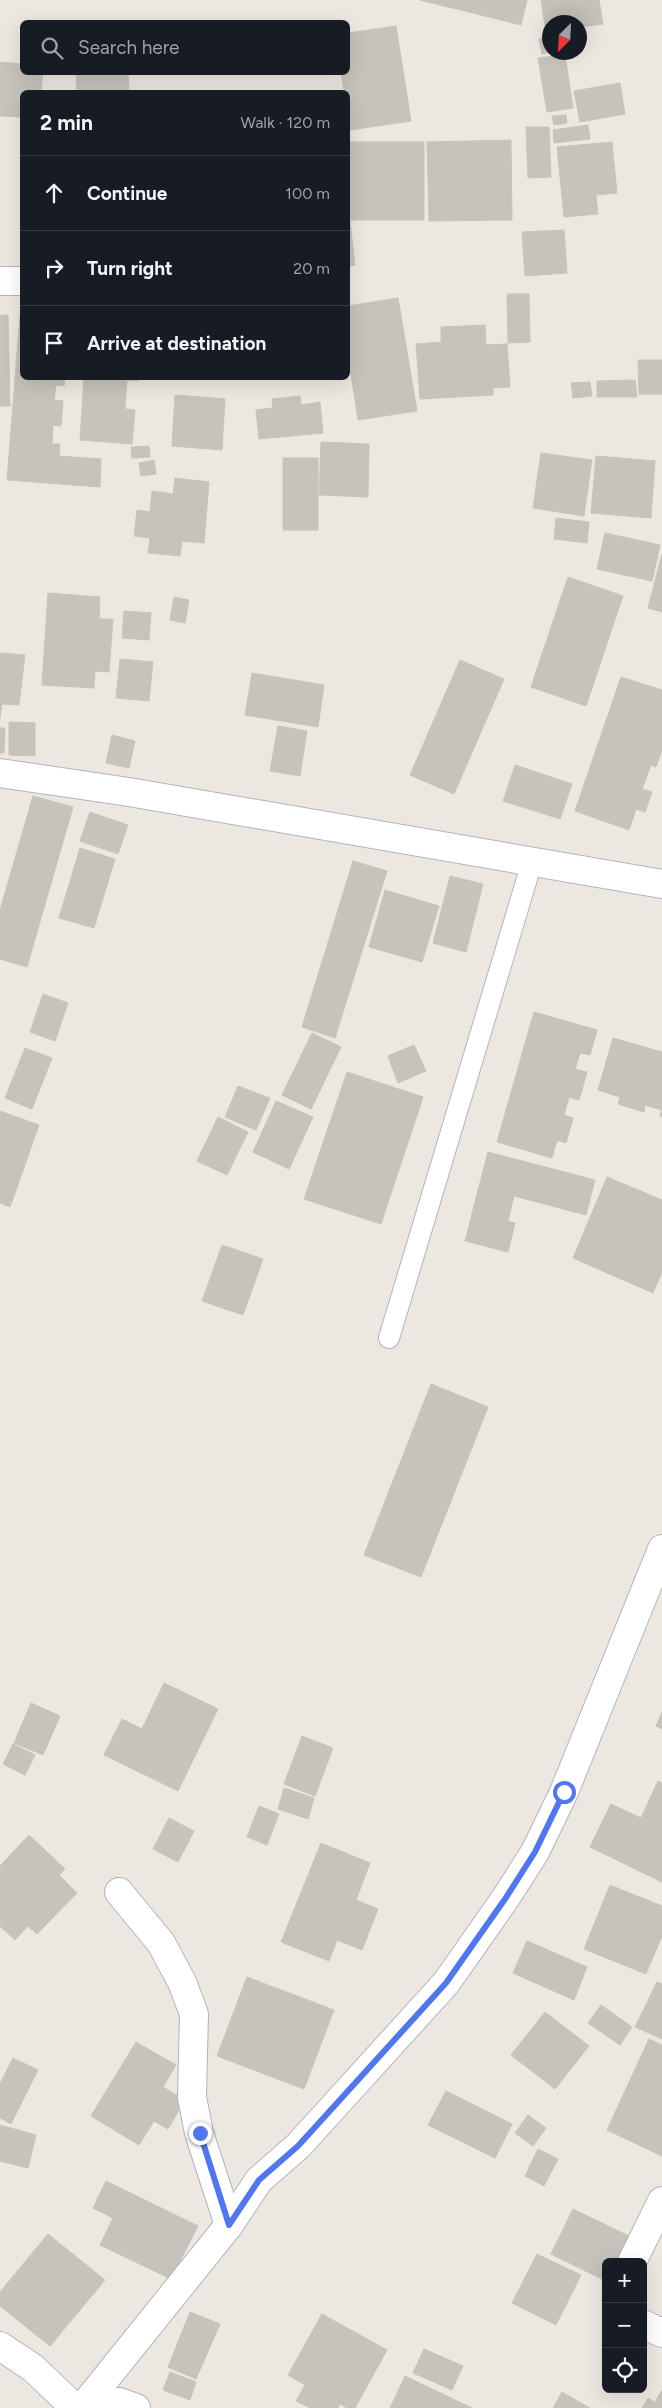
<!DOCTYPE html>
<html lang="en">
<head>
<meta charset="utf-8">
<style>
  body { margin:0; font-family:Figtree,sans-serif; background:#242831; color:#f1f3f6 }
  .controls { position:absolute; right:15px; bottom:15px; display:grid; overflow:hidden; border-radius:8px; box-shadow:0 5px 20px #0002 }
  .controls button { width:45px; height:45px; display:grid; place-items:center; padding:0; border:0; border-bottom:1px solid #363941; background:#171b24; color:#f1f3f6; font:25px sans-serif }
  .compass { position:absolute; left:542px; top:15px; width:45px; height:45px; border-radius:50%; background:#171b24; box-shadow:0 5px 20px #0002; rotate:204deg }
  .stop { position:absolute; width:15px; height:15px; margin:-11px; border:4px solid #5177ea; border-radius:50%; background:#fff }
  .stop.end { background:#5177ea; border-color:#fff; box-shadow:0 1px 5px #0008 }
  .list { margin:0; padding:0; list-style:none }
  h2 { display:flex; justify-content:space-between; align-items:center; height:65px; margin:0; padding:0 20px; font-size:21px }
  h2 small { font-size:16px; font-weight:400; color:#9ea1a6 }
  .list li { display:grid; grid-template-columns:32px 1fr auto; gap:15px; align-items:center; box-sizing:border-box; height:75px; padding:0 20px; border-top:1px solid #363941 }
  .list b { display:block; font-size:19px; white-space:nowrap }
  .list em { font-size:16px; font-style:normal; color:#9ea1a6 }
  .icon { flex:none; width:28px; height:28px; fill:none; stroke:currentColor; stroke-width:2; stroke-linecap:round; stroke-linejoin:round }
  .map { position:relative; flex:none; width:662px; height:2408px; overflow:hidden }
  .search { position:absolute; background:#171b24; box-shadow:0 5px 20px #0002; left:20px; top:20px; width:330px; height:55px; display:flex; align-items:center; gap:12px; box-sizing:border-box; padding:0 18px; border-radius:8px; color:#9ea1a6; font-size:19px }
  .panel { position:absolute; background:#171b24; box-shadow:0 5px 20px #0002; left:20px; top:90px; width:330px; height:290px; border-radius:8px }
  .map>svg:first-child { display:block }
  .building { fill:#c6c2bc; stroke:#c9c3ba }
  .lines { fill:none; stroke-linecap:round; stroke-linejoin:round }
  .service-casing { stroke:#b1b4bc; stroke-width:22 }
  .minor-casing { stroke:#b1b4bc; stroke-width:30 }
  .service { stroke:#fff; stroke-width:20 }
  .minor { stroke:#fff; stroke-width:28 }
  .route { stroke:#5177ea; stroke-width:6 }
</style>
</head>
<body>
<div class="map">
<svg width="662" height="2408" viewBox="0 0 662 2408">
  <rect width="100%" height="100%" fill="#ede7e1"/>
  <g class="building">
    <path d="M 420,0 L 527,0 L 521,25 Z"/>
    <path d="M 541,0 L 599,0 L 603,24 L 580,27 L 580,22 L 550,22 L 550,32 L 546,32 Z"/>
    <path d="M 396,26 L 411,121 L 350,130 L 348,92 L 344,92 L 341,72 L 348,72 L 348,33 Z"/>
    <path d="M 550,37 L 550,52 L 542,54 L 539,39 Z"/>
    <path d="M 565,55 L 573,108 L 547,112 L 538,58 Z"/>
    <path d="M 0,62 L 22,64 L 22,72 L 43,72 L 41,92 L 22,92 L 22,117 L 0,116 Z"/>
    <path d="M 76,72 L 128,72 L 129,92 L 77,92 Z"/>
    <path d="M 620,83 L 625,114 L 580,122 L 574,91 Z"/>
    <path d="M 566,115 L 567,123 L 554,125 L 552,116 Z"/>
    <path d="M 588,125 L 590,139 L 554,143 L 553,130 Z"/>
    <path d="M 526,127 L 549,127 L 551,177 L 528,178 Z"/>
    <path d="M 511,140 L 512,220 L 429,221 L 427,142 Z"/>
    <rect x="348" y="142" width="76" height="78"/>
    <path d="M 612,142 L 617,193 L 596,195 L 598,214 L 564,217 L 557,147 Z"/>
    <path d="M 348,221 L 350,221 L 355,265 L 348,266 Z"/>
    <path d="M 564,230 L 567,273 L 525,276 L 522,232 Z"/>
    <path d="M 507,294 L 529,294 L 530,342 L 508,343 Z"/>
    <path d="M 398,298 L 417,411 L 358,420 L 348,354 L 348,306 Z"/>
    <path d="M 0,315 L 8,315 L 10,406 L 0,406 Z"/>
    <path d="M 20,315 L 22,315 L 22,378 L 65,378 L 64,386 L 56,385 L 54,400 L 63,401 L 61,426 L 53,425 L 52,444 L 60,444 L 59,456 L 101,459 L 100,487 L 7,480 Z"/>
    <path d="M 485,325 L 486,345 L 507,344 L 510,387 L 493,388 L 493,395 L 420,399 L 416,344 L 441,342 L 441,327 Z"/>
    <path d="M 638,360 L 662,360 L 662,394 L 639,394 Z"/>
    <path d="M 84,378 L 138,378 L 138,381 L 127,380 L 125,409 L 135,410 L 132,444 L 80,440 Z"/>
    <path d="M 635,380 L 637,397 L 597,397 L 597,381 Z"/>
    <path d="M 590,382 L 592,396 L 573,398 L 571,383 Z"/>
    <path d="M 175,395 L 225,399 L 222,450 L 172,446 Z"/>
    <path d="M 300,396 L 301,405 L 320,402 L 323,433 L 259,439 L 256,410 L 273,408 L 272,399 Z"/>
    <path d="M 321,442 L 369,444 L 368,497 L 319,495 Z"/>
    <path d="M 149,446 L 150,457 L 132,458 L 131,447 Z"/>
    <path d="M 541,453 L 592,460 L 584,516 L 533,508 Z"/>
    <path d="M 596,456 L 655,461 L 651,518 L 591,513 Z"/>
    <rect x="283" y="458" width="35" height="72"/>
    <path d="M 154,460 L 156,474 L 141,476 L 139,463 Z"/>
    <path d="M 175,478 L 209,482 L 204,543 L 182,541 L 180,556 L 148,553 L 150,538 L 134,536 L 137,510 L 150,512 L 152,491 L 173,494 Z"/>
    <path d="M 556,518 L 589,522 L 587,543 L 554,539 Z"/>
    <path d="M 605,533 L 660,545 L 652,581 L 597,569 Z"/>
    <path d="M 662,554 L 662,612 L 648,608 Z"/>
    <path d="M 568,577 L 623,596 L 586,706 L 531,687 Z"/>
    <path d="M 48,593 L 100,597 L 99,619 L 113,619 L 109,672 L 95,671 L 94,688 L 42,685 Z"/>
    <path d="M 174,597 L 189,600 L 185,623 L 170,620 Z"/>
    <path d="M 124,611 L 151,613 L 149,640 L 122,638 Z"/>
    <path d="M 0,653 L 25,655 L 19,705 L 2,704 L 0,718 Z"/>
    <path d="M 120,659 L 153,662 L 149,701 L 116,698 Z"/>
    <path d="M 460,660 L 504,679 L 454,794 L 410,775 Z"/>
    <path d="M 252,673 L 324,685 L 318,727 L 245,715 Z"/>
    <path d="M 621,677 L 662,690 L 662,750 L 656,767 L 651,765 L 642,789 L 652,792 L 645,812 L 636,809 L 629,830 L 575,811 Z"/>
    <path d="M 9,722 L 35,723 L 35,756 L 9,755 Z"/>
    <path d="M 278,726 L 307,731 L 300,776 L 270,771 Z"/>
    <path d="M 0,728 L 5,728 L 4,753 L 0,753 Z"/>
    <path d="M 112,735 L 135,741 L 129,768 L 106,763 Z"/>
    <path d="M 515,765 L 572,784 L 560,819 L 503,801 Z"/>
    <path d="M 33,796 L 73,807 L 27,967 L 0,959 L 0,910 Z"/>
    <path d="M 90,812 L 128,825 L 118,854 L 80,841 Z"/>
    <path d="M 80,848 L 115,859 L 94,928 L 59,918 Z"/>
    <path d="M 353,861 L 387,871 L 335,1038 L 302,1027 Z"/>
    <path d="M 450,876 L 483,884 L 466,952 L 433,943 Z"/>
    <path d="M 385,890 L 439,906 L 422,962 L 369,947 Z"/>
    <path d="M 43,994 L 68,1003 L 55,1041 L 30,1032 Z"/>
    <path d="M 534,1012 L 597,1030 L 590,1055 L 580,1053 L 575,1069 L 587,1072 L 579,1100 L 569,1097 L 564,1115 L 573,1118 L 566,1143 L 557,1140 L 552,1158 L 497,1142 Z"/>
    <path d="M 312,1033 L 341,1047 L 311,1109 L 282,1095 Z"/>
    <path d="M 613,1038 L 662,1052 L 662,1117 L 660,1116 L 662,1110 L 645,1105 L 644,1112 L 618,1104 L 620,1097 L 598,1090 Z"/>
    <path d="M 414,1045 L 426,1071 L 398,1083 L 388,1056 Z"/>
    <path d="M 25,1048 L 52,1058 L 32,1109 L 5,1098 Z"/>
    <path d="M 347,1072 L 423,1097 L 381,1224 L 304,1199 Z"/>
    <path d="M 238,1086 L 270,1098 L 256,1130 L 225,1117 Z"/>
    <path d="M 276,1101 L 313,1117 L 289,1169 L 253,1152 Z"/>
    <path d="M 0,1111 L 39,1125 L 10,1207 L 0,1203 Z"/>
    <path d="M 218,1117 L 248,1132 L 227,1175 L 197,1161 Z"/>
    <path d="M 488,1152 L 595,1180 L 586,1215 L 514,1196 L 508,1221 L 515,1223 L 508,1252 L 465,1241 Z"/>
    <path d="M 607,1177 L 662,1200 L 662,1272 L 653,1293 L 573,1258 Z"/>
    <path d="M 222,1245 L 263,1259 L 243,1315 L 202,1301 Z"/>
    <path d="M 431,1384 L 488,1407 L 421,1577 L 364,1555 Z"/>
    <path d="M 164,1683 L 218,1709 L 178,1791 L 104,1755 L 122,1719 L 142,1729 Z"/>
    <path d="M 31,1703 L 60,1716 L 43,1755 L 14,1743 Z"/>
    <path d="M 662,1712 L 662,1729 L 656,1726 Z"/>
    <path d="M 302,1736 L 333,1748 L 315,1796 L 284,1784 Z"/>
    <path d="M 13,1744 L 35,1755 L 25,1775 L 3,1764 Z"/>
    <path d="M 658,1781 L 662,1783 L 662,1882 L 590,1847 L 611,1804 L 641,1818 Z"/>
    <path d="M 284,1788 L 314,1798 L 308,1819 L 278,1809 Z"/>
    <path d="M 259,1806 L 279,1814 L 267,1845 L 247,1837 Z"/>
    <path d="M 169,1818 L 194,1831 L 178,1862 L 153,1849 Z"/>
    <path d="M 29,1835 L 65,1869 L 59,1875 L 77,1893 L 37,1934 L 28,1926 L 15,1940 L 0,1926 L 0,1866 Z"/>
    <path d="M 321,1843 L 370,1863 L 356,1900 L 378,1909 L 362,1950 L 337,1940 L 329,1961 L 281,1942 Z"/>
    <path d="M 610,1885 L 662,1906 L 662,1936 L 646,1974 L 584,1949 Z"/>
    <path d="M 527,1941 L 587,1967 L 574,2000 L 513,1973 Z"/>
    <path d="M 247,1977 L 334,2010 L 304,2089 L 217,2056 Z"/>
    <path d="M 657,1982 L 662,1984 L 662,2039 L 635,2027 Z"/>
    <path d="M 601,2005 L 632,2027 L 620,2045 L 588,2023 Z"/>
    <path d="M 545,2012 L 589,2046 L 555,2089 L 511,2055 Z"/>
    <path d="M 649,2039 L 662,2045 L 662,2156 L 607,2130 Z"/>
    <path d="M 136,2042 L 176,2065 L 163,2087 L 185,2100 L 168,2129 L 154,2121 L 139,2145 L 91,2116 Z"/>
    <path d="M 13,2058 L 38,2070 L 11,2124 L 0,2118 L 0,2084 Z"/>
    <path d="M 446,2091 L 512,2124 L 495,2158 L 428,2125 Z"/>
    <path d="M 528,2115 L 546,2128 L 533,2146 L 515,2133 Z"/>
    <path d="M 0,2125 L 36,2135 L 28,2168 L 0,2161 Z"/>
    <path d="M 538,2149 L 558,2159 L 544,2186 L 525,2176 Z"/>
    <path d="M 106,2181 L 198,2226 L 171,2279 L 100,2245 L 113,2218 L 93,2208 Z"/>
    <path d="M 573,2209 L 633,2238 L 622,2262 L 606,2262 L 606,2281 L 551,2254 Z"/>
    <path d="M 48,2234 L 105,2280 L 50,2346 L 0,2306 L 0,2292 Z"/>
    <path d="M 537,2254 L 581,2275 L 556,2325 L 512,2303 Z"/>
    <path d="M 190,2312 L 220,2324 L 196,2379 L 168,2367 Z"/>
    <path d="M 322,2314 L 387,2350 L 355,2408 L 347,2408 L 340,2404 L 338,2408 L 310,2408 L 296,2401 L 305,2385 L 288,2375 Z"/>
    <path d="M 424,2349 L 463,2366 L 452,2390 L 413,2373 Z"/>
    <path d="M 170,2372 L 196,2382 L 190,2400 L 163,2390 Z"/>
    <path d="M 405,2376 L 472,2408 L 390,2408 Z"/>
    <path d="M 662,2390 L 662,2406 L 655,2402 Z"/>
    <path d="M 562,2392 L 590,2408 L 553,2408 Z"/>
    <path d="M 648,2398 L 662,2407 L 662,2408 L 642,2408 Z"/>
  </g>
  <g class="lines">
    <defs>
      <path id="service" d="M 389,1338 L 532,862"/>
      <g id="minor">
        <path d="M 0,281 L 22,281"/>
        <path d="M 0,773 L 129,792 L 662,884"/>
        <path d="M 119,1892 L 161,1943 L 182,1982 L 194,2014 L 192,2097 L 199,2133 L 229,2225"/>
        <path d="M 632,2262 L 662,2201"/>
        <path d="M 643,2324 L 662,2333"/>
        <path d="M 0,2346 L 33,2368 L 75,2408"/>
        <path d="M 84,2406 L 119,2402 L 136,2408"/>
        <path d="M 82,2408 L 229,2225 L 259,2180 L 298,2146 L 446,1983 L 505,1899 L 535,1852 L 564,1792 L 662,1549"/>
      </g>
    </defs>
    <use href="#service" class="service-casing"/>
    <use href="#minor" class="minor-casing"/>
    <use href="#service" class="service"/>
    <use href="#minor" class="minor"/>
  </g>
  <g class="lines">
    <path class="route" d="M 200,2133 L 229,2225 L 259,2180 L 298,2146 L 446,1983 L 505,1899 L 535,1852 L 564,1792"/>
  </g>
</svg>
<div class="controls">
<button>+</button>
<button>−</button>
<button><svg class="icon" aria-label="locate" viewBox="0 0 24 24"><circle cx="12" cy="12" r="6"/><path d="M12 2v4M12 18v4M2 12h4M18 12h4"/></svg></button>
</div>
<svg class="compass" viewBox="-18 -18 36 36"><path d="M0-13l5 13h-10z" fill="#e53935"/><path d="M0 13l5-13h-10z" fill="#9ea1a6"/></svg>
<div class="stop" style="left:564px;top:1792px"></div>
<div class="stop end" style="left:200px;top:2133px"></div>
<div class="search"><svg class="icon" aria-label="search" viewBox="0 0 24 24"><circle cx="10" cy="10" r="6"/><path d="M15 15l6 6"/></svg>Search here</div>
<section class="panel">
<h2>2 min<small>Walk · 120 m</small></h2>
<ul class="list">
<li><svg class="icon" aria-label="ahead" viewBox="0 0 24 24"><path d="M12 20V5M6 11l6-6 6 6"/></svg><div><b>Continue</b></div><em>100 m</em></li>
<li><svg class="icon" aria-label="right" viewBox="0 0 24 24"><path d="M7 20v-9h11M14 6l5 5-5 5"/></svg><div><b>Turn right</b></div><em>20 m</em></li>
<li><svg class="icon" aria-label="arrive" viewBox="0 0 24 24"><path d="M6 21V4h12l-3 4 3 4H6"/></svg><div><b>Arrive at destination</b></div></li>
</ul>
</section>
</div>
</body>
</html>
